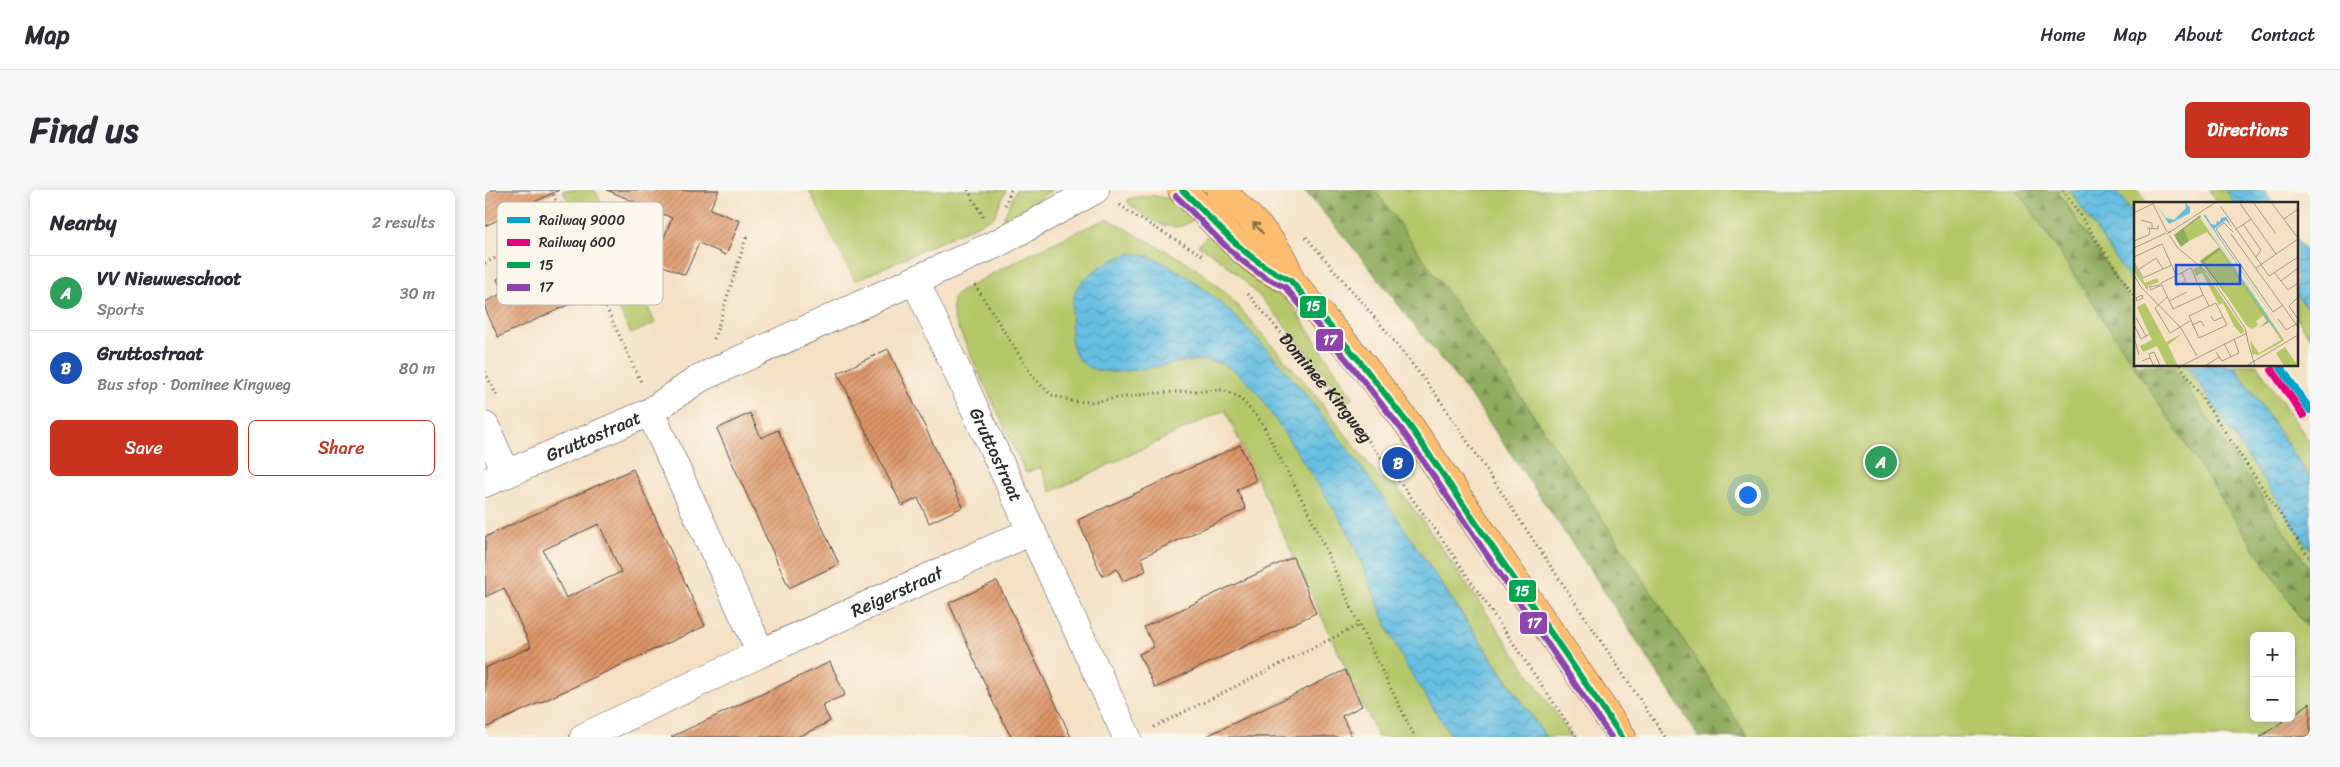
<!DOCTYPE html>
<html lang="en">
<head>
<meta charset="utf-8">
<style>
  body { margin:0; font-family:Sriracha,sans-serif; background:#f7f7f7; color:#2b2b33 }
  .controls { position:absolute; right:15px; bottom:15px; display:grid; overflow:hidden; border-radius:8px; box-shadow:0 2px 12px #0003 }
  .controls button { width:45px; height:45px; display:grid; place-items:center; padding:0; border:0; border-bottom:1px solid #e1e1e2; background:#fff; color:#2b2b33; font:25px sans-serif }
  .you { position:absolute; left:1262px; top:304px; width:18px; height:18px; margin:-12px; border:4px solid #fff; border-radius:50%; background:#1a73e8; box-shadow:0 0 0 8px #1a73e833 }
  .badge { display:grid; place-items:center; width:32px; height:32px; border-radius:50%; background:#c8321e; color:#fff; font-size:16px; font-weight:700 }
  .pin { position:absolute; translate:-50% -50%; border:2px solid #fff; box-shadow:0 1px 5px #0006 }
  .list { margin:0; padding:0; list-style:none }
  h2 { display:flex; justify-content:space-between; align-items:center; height:65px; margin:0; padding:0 20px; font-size:21px }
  h2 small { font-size:16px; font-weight:400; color:#7c7c81 }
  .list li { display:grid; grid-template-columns:32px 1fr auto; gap:15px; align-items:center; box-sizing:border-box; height:75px; padding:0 20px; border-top:1px solid #e1e1e2 }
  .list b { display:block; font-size:19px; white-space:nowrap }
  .list p { margin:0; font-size:16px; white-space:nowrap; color:#7c7c81 }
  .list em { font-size:16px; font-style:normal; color:#7c7c81 }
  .actions { display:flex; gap:10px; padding:15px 20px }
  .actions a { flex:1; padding:11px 0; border:1px solid #c8321e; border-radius:8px; text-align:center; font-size:18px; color:#c8321e }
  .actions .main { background:#c8321e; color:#fff }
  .map { position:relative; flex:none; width:1825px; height:547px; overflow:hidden; border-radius:8px }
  header { display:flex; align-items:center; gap:30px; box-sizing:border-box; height:70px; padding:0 25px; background:#fff; border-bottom:1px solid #e1e1e2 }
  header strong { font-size:24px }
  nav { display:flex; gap:28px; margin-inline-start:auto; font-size:18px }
  .intro { display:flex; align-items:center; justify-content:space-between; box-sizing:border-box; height:120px; padding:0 30px }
  h1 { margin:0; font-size:35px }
  .button { padding:12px 22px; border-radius:8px; background:#c8321e; color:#fff; font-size:18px; font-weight:700 }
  main { display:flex; gap:30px; padding:0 30px }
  aside { flex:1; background:#fff; border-radius:8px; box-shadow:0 2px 12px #0003 }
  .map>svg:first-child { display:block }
  .grass { fill:#b6c76a; stroke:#70794a; fill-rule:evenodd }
  .forest { fill:url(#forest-firs); stroke:#5e6c44 }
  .water { fill:url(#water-waves); stroke:#487486 }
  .building { fill:url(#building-hatch); fill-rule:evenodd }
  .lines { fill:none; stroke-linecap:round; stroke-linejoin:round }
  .minor-casing { stroke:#494642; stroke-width:29 }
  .major-casing { stroke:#494642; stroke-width:29 }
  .path { stroke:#494642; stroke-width:3; stroke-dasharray:1 4; stroke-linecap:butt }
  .minor { stroke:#fff; stroke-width:28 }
  .major { stroke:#fcbd6f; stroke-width:28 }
  .bus-1-casing { stroke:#fbf7ec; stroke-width:10 }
  .bus-2-casing { stroke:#fbf7ec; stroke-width:10 }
  .bus-1 { stroke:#00a651; stroke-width:6 }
  .bus-2 { stroke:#8e44ad; stroke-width:6 }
  .rail-1-casing { stroke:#fbf7ec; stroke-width:11 }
  .rail-2-casing { stroke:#fbf7ec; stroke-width:11 }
  .rail-1 { stroke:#02a3c6; stroke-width:8 }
  .rail-2 { stroke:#e5007d; stroke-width:8 }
  .oneway { stroke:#896d4a }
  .labels { text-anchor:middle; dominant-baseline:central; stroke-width:5; stroke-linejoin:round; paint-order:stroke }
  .street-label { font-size:18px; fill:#2b2b2b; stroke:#fbf7ec }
  .inset-road { fill:none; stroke:#a49887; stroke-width:1 }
  .view { fill:#1d4ed8; fill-opacity:0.15; stroke:#1d4ed8; stroke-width:2.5 }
  .inset-edge { fill:none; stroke:#2b2b2b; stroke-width:2.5 }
  .key { fill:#fbf7ec; stroke:#bdbab2; stroke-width:1 }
  .key-label { font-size:14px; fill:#2b2b2b }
  .line-badge { stroke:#fbf7ec; stroke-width:2 }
  .badge-label { font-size:14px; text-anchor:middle; font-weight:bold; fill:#fff }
</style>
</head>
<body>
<header>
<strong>Map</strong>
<nav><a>Home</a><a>Map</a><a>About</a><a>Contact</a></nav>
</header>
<div class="intro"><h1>Find us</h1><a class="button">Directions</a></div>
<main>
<aside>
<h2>Nearby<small>2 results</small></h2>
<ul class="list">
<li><span class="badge" style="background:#2e9e5b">A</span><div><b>VV Nieuweschoot</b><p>Sports</p></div><em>30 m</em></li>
<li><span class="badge" style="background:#1a4fb4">B</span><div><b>Gruttostraat</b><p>Bus stop · Dominee Kingweg</p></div><em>80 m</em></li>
</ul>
<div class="actions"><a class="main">Save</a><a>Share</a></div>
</aside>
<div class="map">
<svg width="1825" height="547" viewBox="0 0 1825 547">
  <defs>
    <pattern id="forest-firs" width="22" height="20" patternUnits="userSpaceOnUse" patternTransform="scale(1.25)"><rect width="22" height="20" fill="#90ac5e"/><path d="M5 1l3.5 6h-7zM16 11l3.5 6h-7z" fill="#768c4e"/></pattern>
    <pattern id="water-waves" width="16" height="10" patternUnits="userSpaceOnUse" patternTransform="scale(1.25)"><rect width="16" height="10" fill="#65bee2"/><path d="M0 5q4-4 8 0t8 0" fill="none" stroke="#539bb7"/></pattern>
    <pattern id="building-hatch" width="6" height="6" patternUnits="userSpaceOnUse" patternTransform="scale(1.25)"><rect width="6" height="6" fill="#dd9568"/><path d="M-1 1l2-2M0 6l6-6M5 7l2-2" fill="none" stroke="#b37a56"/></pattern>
  </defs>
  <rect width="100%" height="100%" fill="#fbf7ec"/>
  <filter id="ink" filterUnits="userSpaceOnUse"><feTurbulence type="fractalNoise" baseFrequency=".02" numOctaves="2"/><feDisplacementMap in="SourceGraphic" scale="10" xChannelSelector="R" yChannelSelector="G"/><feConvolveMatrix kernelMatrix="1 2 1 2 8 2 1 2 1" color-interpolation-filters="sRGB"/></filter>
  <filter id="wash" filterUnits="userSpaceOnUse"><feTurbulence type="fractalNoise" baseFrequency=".0096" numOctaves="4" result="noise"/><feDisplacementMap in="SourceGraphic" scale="20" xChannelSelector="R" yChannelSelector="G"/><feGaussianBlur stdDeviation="1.12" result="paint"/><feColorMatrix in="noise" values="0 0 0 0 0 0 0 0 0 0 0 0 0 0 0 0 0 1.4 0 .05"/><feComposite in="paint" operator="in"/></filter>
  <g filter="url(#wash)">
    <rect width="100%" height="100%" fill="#f5e0c4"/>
    <g class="grass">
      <path d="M 78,0 L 110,0 L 170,133 L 146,144 Z"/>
      <path d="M 324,0 L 521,0 L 509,27 L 370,91 Z"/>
      <path d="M 531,0 L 567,0 L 516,33 Z"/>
      <path d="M 858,0 L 1561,0 L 1650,175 L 1825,404 L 1825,547 L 1227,547 ZM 1769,446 L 1806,446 L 1806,528 L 1769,528 Z"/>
      <path d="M 1572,0 L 1585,0 L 1650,97 L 1650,118 Z"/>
      <path d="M 1631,0 L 1652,0 L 1662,14 L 1650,14 L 1650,28 Z"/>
      <path d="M 1724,0 L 1741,0 L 1750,14 L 1733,14 Z"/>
      <path d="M 666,5 L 691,10 L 713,25 C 691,50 664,30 643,13 L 643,9 Z"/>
      <path d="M 623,29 L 707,75 L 740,102 L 823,196 L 896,290 L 903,285 L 938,331 L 1087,547 L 1061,547 C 1004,464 948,380 889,298 C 826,211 761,114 662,65 L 624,182 C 656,182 710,163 737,174 C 751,179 764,192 773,203 L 847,314 L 867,349 L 904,441 L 922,477 L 967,547 L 893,547 L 740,220 L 566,302 L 555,277 L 541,283 L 469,129 C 468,122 466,114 469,107 C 475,97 607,33 623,29 Z"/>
      <path d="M 728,40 L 805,113 L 868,207 L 862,212 C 822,164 766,84 713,55 Z"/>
      <path d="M 1811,103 L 1825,123 L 1825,147 L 1811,127 Z"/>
      <path d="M 1687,175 L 1702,175 L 1825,359 L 1825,379 Z"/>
      <path d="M 1749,175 L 1772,175 L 1825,253 L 1825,288 Z"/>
    </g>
    <g class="forest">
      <path d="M 819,0 L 889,0 L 893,4 L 1041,214 L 1263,547 L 1214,547 L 1106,381 L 993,216 L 867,56 Z"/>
      <path d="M 1533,0 L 1572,0 L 1650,118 L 1650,175 L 1687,175 L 1825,379 L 1825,443 Z"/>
    </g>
    <g class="water">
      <path d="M 1585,0 L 1631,0 L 1650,28 L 1650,97 Z"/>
      <path d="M 1741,0 L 1779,0 L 1788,14 L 1750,14 Z"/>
      <path d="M 1811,47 L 1825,68 L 1825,123 L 1811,103 Z"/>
      <path d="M 646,63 C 752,74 917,336 975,422 C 1003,464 1032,505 1061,547 L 967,547 L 922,477 L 904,441 L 867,349 L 857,331 L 773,203 C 761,190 746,174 727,171 C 684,163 580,219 586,134 C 587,123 586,103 595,94 C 609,79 626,69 646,63 Z"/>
      <path d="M 1702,175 L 1749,175 L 1825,288 L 1825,360 Z"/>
    </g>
    <g id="blocks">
      <g class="building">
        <path d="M 0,0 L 74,0 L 0,36 Z"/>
        <path d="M 122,0 L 234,0 L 225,19 L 255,31 L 241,65 L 214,53 L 200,85 L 169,72 L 187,28 Z"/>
        <path d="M 82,56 L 107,104 L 13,147 L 0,118 L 0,112 L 18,103 L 12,89 Z"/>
        <path d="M 403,159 L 478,317 L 444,333 L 433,308 L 417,316 L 353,183 Z"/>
        <path d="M 265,223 L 276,248 L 293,240 L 354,374 L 304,398 L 232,239 Z"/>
        <path d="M 755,255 L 771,290 L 752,300 L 761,319 L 657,367 L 661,381 L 638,391 L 632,379 L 617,386 L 593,330 Z"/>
        <path d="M 148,279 L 220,436 L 0,538 L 0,478 L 46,457 L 19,398 L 0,407 L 0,347 ZM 114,334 L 136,382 L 81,408 L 58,360 Z"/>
        <path d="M 808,367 L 831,423 L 670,498 L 654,464 L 669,457 L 659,437 Z"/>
        <path d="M 512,391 L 562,495 L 586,547 L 526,547 L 509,514 L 464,413 Z"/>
        <path d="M 345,472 L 360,505 L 337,515 L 345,531 L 332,538 L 312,547 L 186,547 Z"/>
        <path d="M 860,480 L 877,516 L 857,526 L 867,547 L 720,547 Z"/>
        <path d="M 1825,513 L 1825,547 L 1775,547 L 1803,528 L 1806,528 L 1806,526 Z"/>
      </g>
    </g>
  </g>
  <g filter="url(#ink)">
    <use href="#blocks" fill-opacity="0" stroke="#494642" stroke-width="1"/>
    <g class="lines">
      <defs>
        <g id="minor">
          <path d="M 430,90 L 511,54 L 610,0"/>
          <path d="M 0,236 L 21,283"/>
          <path id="s2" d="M 0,293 L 165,222 L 215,188 L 430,90 L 642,547"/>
          <path id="s3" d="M 276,463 L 547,341"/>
          <path d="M 99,547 L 276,463 L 165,222"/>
        </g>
        <g id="major">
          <path d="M 697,0 C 729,28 765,78 805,90"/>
          <path d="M 735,0 C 759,22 800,58 805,90 L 873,169 L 924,235 L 1137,547"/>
        </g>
      </defs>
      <use href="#minor" class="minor-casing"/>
      <use href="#major" class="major-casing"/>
      <g class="path">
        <path d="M 66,0 L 156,192"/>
        <path d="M 483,0 L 499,28"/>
        <path d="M 1578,0 L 1650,107"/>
        <path d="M 520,15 L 526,0"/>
        <path d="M 635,15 L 650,26 L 717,65"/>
        <path d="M 821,47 L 896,135 L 950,203 L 1180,547"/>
        <path d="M 0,73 L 83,35"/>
        <path d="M 490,95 L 548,187 L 566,205 L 587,211 L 606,212 L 669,203 L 736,200 L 753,206 L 762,216 L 776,231 L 826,327 L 874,435 L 930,547"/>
        <path id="s1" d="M 763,104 L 856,214 L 955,346 L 1092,547"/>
        <path d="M 229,149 L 261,48 L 257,47"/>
        <path d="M 1695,175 L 1825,369"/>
        <path d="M 0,182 L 13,209"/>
        <path d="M 669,537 L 874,435"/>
      </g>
      <use href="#minor" class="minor"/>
      <use href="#major" class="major"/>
      <defs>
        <path id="bus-1" d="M 697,0 C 731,32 760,71 805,90 L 873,169 L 924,235 L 1137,547"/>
        <path id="bus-2" d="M 691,6 C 726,39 755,79 800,97 L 866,175 L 917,240 L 1126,547"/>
      </defs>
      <use href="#bus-1" class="bus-1-casing"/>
      <use href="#bus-2" class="bus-2-casing"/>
      <use href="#bus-1" class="bus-1"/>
      <use href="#bus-2" class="bus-2"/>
      <defs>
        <path id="rail-1" d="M 1794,175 L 1825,220"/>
        <path id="rail-2" d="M 1787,180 L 1818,225"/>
      </defs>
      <use href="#rail-1" class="rail-1-casing"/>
      <use href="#rail-2" class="rail-2-casing"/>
      <use href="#rail-1" class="rail-1"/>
      <use href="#rail-2" class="rail-2"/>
    </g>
    <defs><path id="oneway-shaft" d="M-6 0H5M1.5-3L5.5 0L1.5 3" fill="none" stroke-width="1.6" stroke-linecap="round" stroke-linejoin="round" transform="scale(1.25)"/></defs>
    <use class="oneway" href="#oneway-shaft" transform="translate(773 38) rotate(-133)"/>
  </g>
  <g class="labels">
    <g class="street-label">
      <text stroke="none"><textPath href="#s1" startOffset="122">Dominee Kingweg</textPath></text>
      <text stroke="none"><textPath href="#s2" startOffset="118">Gruttostraat</textPath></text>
      <text stroke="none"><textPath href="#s2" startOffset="669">Gruttostraat</textPath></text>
      <text stroke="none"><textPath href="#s3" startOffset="149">Reigerstraat</textPath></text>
    </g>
  </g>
  <g transform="translate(1649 12)">
    <rect width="164" height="164" fill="#f5e0c4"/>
    <path d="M 67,14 L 150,138 L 143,143 L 124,153 L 118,152 L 116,138 L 125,151 L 147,138 L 130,113 L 122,119 L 124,123 L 118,127 L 113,124 L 68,57 L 85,45 L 73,30 L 55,39 L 53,35 L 50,27 L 66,16 L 149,138 ZM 0,62 L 11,81 L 23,76 L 25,80 L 14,84 L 14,89 L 0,70 ZM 67,64 L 110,128 L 110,130 L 107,132 L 100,124 L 89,101 L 85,103 L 68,71 L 62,74 L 59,67 ZM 151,145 L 164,164 L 150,164 L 142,151 Z" fill="#b6c76a"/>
    <path d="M 66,13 L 67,15 L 50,27 L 55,39 L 47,45 L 40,33 ZM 85,46 L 135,120 L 125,126 L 133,119 L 86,48 L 70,60 L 91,90 L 90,90 L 66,59 Z" fill="#90ac5e"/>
    <path d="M 11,101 L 32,140 L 49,131 L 34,143 L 44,164 L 33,164 L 23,144 L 9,150 L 6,144 L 18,138 L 3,105 Z" fill="#b6c76a"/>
    <path d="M 51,0 L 56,6 L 56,11 L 35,22 L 22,2 L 32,16 L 40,18 L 52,6 ZM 71,12 L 77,22 L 82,23 L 83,19 L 86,20 L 87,16 L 92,15 L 99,27 L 92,18 L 80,27 L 152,134 L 163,129 L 152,134 L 70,14 ZM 66,16 L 132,112 L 149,138 L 137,122 Z" fill="#65bee2"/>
    <path class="inset-road" d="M 18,0 L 33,30M 105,0 L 142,52M 119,0 L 142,32M 137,0 L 164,36M 87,5 L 135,74 L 164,55M 0,11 L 22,0M 150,17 L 164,7M 7,18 L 18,21 L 18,26M 109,22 L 127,48 L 122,55M 13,26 L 24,27 L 24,23M 101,28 L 117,17M 36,29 L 33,32 L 82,0M 99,30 L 90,21 L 82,27 L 139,110 L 149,103M 97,32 L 164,125M 35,33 L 44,46 L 74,71 L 111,126 L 114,139M 0,39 L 15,33 L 16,26M 0,46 L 32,31M 0,55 L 28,42 L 42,73M 0,60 L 9,76 L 38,63M 122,66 L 164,37M 4,68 L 22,56 L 29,67M 140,70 L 154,88 L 164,81M 0,73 L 7,85 L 47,126 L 63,154M 147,79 L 164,66M 26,83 L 15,85 L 17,88 L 27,83M 42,84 L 52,79 L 48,71M 8,93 L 9,96 L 3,99 L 2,96 ZM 69,93 L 39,107 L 27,81 L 57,66 L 58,68 L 64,82 L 66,85 L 69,93 L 70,94 L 75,104M 33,95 L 21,106 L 36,131 L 56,119M 164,95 L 155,104 L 164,117M 35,99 L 53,90M 82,101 L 93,123 L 65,136 L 55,114 ZM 77,114 L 80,119 L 89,115M 2,116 L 12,134M 144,117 L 152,128 L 164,121M 0,123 L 7,137 L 16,132M 58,123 L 67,119 L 70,124M 0,135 L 5,153M 113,137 L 121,164M 90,141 L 97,155M 82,150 L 88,159 L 105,151 L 100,137M 16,156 L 15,152 L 20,150 L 26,164M 8,159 L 16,156 L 20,164M 47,164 L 113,131M 71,164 L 85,155M 112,164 L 164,133"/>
    <path class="view" d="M 42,63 L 106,63 L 106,82 L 42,82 Z"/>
    <rect width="164" height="164" class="inset-edge"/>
  </g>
  <rect x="12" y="12" width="166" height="103" rx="8" class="key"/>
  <rect x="22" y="27" width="23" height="6" fill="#02a3c6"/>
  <rect x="22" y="49" width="23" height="7" fill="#e5007d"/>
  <rect x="22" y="72" width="23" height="6" fill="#00a651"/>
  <rect x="22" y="94" width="23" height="7" fill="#8e44ad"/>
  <g class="key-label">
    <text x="54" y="35">Railway 9000</text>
    <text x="54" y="57">Railway 600</text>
    <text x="54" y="80">15</text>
    <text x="54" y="102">17</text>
  </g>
  <g class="line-badge">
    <rect x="814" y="105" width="28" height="24" rx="5" fill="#00a651"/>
    <rect x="830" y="138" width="29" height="24" rx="5" fill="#8e44ad"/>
    <rect x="1023" y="389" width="29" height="24" rx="5" fill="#00a651"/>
    <rect x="1034" y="421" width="29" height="24" rx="5" fill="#8e44ad"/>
  </g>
  <g class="badge-label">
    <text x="828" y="121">15</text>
    <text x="845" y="155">17</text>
    <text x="1037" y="406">15</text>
    <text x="1049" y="438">17</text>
  </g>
</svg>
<div class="controls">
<button>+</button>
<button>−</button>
</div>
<div class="you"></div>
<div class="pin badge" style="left:1396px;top:272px;background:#2e9e5b">A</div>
<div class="pin badge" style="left:913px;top:273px;background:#1a4fb4">B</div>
</div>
</main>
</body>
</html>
